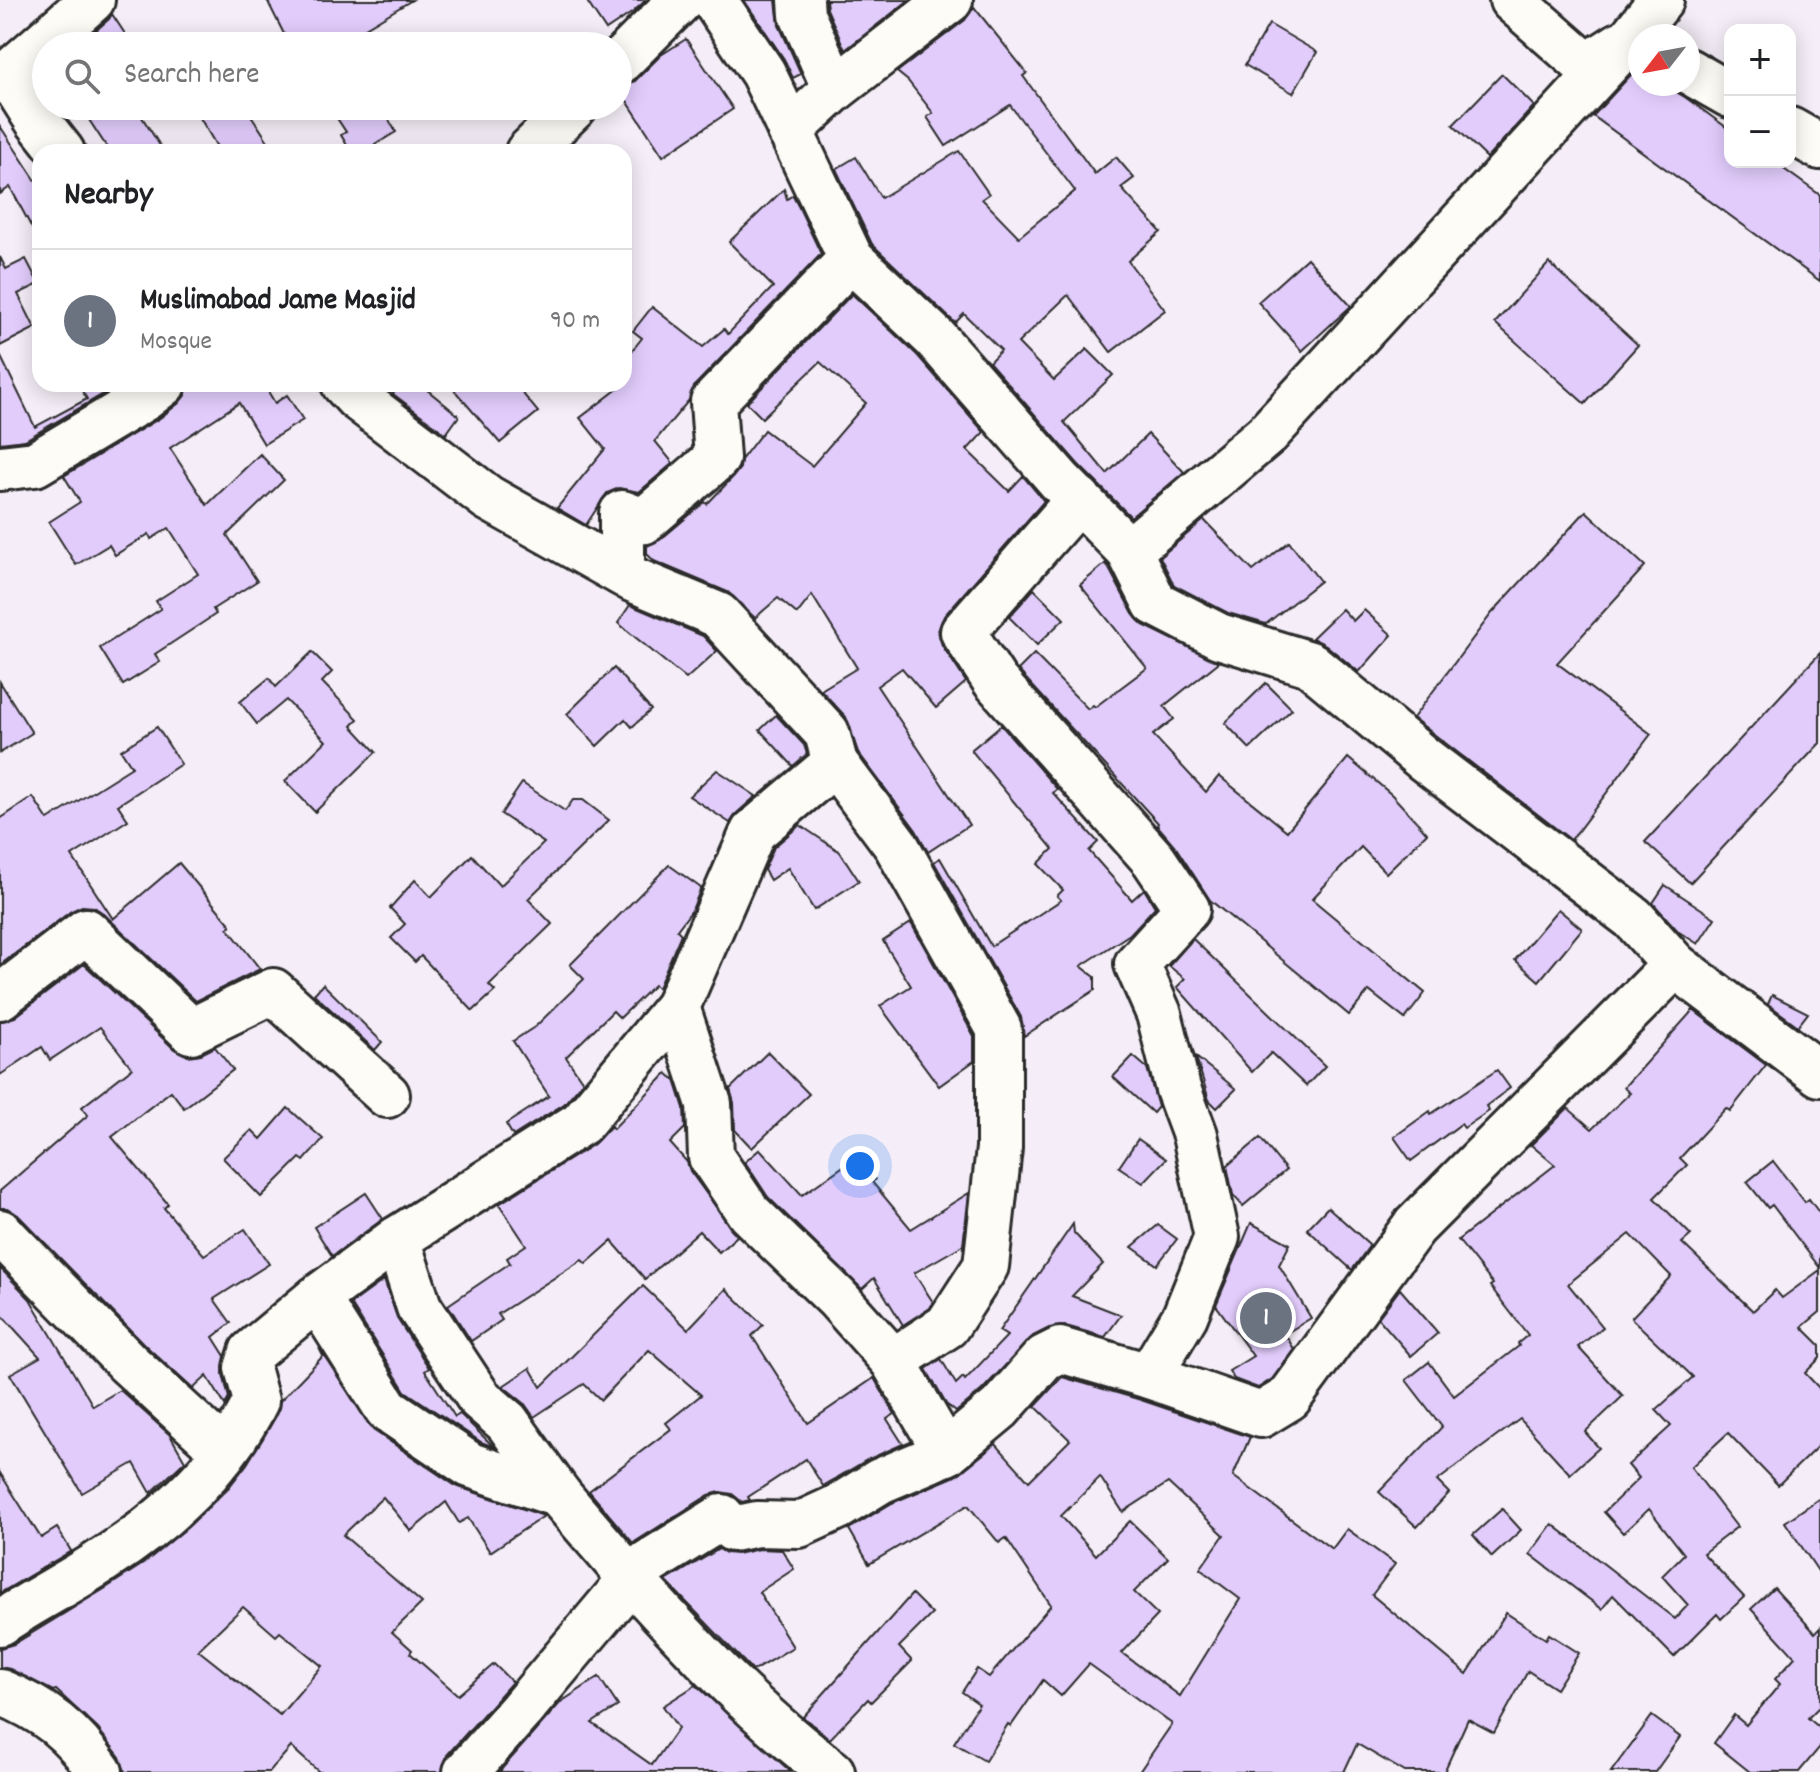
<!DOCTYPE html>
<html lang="en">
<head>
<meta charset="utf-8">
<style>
  body { margin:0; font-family:Dekko,sans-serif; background:#f6f6f6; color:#202124 }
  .controls { position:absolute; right:24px; top:24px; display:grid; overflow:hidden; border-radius:16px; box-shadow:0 4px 20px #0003 }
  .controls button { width:72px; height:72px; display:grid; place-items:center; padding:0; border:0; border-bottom:2px solid #e0e0e0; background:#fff; color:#202124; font:40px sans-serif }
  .compass { position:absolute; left:1628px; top:24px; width:72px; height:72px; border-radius:50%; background:#fff; box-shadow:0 4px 20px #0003; rotate:239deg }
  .you { position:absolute; left:860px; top:1166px; width:28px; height:28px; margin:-20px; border:6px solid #fff; border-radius:50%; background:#1a73e8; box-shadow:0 0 0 12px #1a73e833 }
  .badge { display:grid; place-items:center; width:52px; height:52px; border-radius:50%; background:#b45309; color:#fff; font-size:26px; font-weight:700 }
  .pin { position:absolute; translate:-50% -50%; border:4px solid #fff; box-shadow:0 2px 8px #0006 }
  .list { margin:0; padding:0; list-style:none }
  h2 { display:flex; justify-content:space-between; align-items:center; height:104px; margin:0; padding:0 32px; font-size:34px }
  h2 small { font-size:26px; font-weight:400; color:#757577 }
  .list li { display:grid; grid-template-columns:52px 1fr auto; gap:24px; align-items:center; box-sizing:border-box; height:144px; padding:0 32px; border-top:2px solid #e0e0e0 }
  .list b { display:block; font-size:30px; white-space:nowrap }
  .list p { margin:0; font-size:26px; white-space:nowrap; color:#757577 }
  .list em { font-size:26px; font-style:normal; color:#757577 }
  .icon { flex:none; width:44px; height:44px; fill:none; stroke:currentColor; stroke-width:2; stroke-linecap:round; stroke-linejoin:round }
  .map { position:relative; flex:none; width:1820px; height:1772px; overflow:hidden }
  .search { position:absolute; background:#fff; box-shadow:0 4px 20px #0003; left:32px; top:32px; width:600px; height:88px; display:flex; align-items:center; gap:20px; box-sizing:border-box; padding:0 28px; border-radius:44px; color:#757577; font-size:30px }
  .panel { position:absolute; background:#fff; box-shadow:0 4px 20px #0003; left:32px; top:144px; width:600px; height:248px; border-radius:24px }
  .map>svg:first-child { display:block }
  .building { fill:#e2ccfc; stroke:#2b2b2b; stroke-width:2; fill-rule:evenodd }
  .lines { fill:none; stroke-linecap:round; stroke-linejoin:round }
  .minor-casing { stroke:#2b2b2b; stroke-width:50 }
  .minor { stroke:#fdfcf7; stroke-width:44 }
</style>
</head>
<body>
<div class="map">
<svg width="1820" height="1772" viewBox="0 0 1820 1772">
  <rect width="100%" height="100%" fill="#f5eef8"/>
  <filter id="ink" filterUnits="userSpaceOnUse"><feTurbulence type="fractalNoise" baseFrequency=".0125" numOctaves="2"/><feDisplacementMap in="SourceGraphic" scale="16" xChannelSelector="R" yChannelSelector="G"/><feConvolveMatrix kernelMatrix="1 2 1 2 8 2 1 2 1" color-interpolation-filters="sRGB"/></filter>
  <g filter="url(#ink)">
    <g class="building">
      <path d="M 267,0 L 412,0 L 335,46 L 290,46 Z"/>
      <path d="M 586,0 L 646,0 L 633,12 L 606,30 Z"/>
      <path d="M 744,0 L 776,0 L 779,25 L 801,74 L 793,78 L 784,59 Z"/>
      <path d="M 826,0 L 909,0 L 845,50 L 827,9 Z"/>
      <path d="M 974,7 L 1027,73 L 1023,76 L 1095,174 L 1116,157 L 1134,178 L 1121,188 L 1161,232 L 1128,261 L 1165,310 L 1111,352 L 1068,295 L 1018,343 L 1054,380 L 1087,349 L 1113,375 L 1064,422 L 1107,474 L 1148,434 L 1184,472 L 1131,517 L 1078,464 L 989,362 L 1001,350 L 964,314 L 955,323 L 872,244 L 836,169 L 856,157 L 881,198 L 959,151 L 989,194 L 982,199 L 1019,237 L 1075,191 L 1010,105 L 946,146 L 927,117 L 933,113 L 908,81 L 897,72 L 965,20 Z"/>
      <path d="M 112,14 L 133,46 L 78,46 L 109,19 Z"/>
      <path d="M 1269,24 L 1317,52 L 1293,93 L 1245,65 Z"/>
      <path d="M 686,39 L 733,109 L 663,156 L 618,87 L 625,87 L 635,81 L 661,55 Z"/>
      <path d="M 1640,65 L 1640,84 L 1667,84 L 1730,130 L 1730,162 L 1774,162 L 1820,195 L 1820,281 L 1593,116 Z"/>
      <path d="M 1502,74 L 1534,106 L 1487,158 L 1453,125 Z"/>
      <path d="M 80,106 L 135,106 L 164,152 L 110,152 Z"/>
      <path d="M 193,106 L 245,106 L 275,152 L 220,152 Z"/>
      <path d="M 329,106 L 381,106 L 396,132 L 363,152 L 351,152 L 341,135 L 346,132 Z"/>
      <path d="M 0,126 L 40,187 L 40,243 L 10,187 L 0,194 Z"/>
      <path d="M 784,189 L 787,199 L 793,195 L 821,254 L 695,385 L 689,400 L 655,441 L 673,463 L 639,492 L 619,488 L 607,493 L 586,525 L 557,508 L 605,449 L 580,418 L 624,384 L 624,361 L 642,338 L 633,331 L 652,307 L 703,347 L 724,329 L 728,334 L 773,287 L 729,242 Z"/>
      <path d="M 0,257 L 6,269 L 26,259 L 39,284 L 18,294 L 35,328 L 0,346 Z"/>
      <path d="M 1307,258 L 1351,306 L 1302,351 L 1258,302 Z"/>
      <path d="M 1549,263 L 1638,345 L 1585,404 L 1495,323 Z"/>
      <path d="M 852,294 L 917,355 L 984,432 L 967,450 L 1009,491 L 1023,476 L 1044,501 L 944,616 L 938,631 L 942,645 L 966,682 L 936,708 L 902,668 L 877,686 L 969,825 L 928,852 L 916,830 L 858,752 L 846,717 L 821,690 L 857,668 L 812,595 L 797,614 L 778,598 L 755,618 L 728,592 L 654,561 L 647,554 L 647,546 L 660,540 L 705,502 L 707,504 L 733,477 L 740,468 L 741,460 L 764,430 L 812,466 L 866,403 L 820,362 L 762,418 L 747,403 Z"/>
      <path d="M 0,355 L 35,427 L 87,399 L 78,384 L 120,384 L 25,440 L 0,443 Z"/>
      <path d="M 187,384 L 271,384 L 266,388 L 275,403 L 287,395 L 303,420 L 264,444 L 239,403 L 170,448 L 207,505 L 260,454 L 284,480 L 227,535 L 257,581 L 213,609 L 216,614 L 155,654 L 160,662 L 123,685 L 100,648 L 161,609 L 156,601 L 198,574 L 169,528 L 151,539 L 149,534 L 115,555 L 109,545 L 76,565 L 49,522 L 80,502 L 64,476 L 160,418 L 179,403 L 186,394 Z"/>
      <path d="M 400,384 L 420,384 L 459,416 L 446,434 L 393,394 Z"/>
      <path d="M 449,384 L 515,384 L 538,412 L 500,443 Z"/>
      <path d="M 1586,511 L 1645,566 L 1557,663 L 1651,734 L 1571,840 L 1413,718 L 1492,613 Z"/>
      <path d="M 1204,520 L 1253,571 L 1289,542 L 1320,581 L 1266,624 L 1228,613 L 1174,585 L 1160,557 Z"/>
      <path d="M 1106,563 L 1133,614 L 1143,625 L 1219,662 L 1164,706 L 1174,719 L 1153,735 L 1206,792 L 1219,776 L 1287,831 L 1348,758 L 1392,795 L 1427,833 L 1386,873 L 1361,847 L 1312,899 L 1425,993 L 1405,1019 L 1369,991 L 1349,1015 L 1210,900 L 1175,846 L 1157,825 L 1158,823 L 1018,670 L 1034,654 L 1088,709 L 1093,705 L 1095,707 L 1147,668 L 1080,585 Z"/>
      <path d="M 1034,589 L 1064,619 L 1037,645 L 1009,617 Z"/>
      <path d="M 630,605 L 703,636 L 717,651 L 686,679 L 618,623 Z"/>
      <path d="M 1342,609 L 1353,621 L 1364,610 L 1392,635 L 1359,672 L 1326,645 L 1312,638 Z"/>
      <path d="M 312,652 L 332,672 L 322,682 L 358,719 L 352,726 L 376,752 L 315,812 L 285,781 L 326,741 L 286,700 L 257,724 L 240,702 L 269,678 L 276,687 Z"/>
      <path d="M 1820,653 L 1820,743 L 1690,883 L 1645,842 Z"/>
      <path d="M 614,668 L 651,710 L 632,727 L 625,719 L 597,746 L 567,714 Z"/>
      <path d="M 0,682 L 32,733 L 0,753 Z"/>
      <path d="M 1266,683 L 1292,709 L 1250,749 L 1225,723 Z"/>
      <path d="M 776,715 L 804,745 L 807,754 L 793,766 L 760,730 Z"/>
      <path d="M 1001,725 L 1057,789 L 1053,793 L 1098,842 L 1089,851 L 1132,900 L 1144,889 L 1155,907 L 1130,934 L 1081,966 L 1095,977 L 1095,990 L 1024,1036 L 1021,1017 L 934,862 L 940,858 L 991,946 L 1061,900 L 1057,896 L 1063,890 L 1038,864 L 1053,849 L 971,750 Z"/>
      <path d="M 157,727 L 181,764 L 118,805 L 128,820 L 72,856 L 113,919 L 179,863 L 231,925 L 228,928 L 260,969 L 196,1001 L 103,913 L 94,907 L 82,906 L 71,911 L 0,965 L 0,819 L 33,797 L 48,820 L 132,767 L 121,750 Z"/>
      <path d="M 717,770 L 756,796 L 737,813 L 730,823 L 689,796 Z"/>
      <path d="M 522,783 L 565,811 L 573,800 L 583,800 L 609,820 L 528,899 L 552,924 L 489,985 L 495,991 L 473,1011 L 421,956 L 415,962 L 391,938 L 405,924 L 390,908 L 415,880 L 431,897 L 472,855 L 500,886 L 544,843 L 501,814 Z"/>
      <path d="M 800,825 L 840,852 L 859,881 L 814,910 L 788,868 L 770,880 L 764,870 L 774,847 Z"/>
      <path d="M 669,865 L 701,888 L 692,910 L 677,930 L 681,934 L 658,988 L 654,985 L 620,1018 L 613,1011 L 566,1057 L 583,1082 L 564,1104 L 513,1136 L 506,1124 L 549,1096 L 513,1041 L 536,1026 L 584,979 L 570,965 Z"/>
      <path d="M 1665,885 L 1715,918 L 1698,944 L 1679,932 L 1653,903 Z"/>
      <path d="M 1558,909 L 1582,929 L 1539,981 L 1515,960 Z"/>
      <path d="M 911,923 L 974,1036 L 974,1061 L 939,1086 L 880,1006 L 911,986 L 883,941 Z"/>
      <path d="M 1193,939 L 1325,1066 L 1306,1086 L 1271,1053 L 1252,1072 L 1177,987 L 1185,979 L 1169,966 Z"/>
      <path d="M 84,964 L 174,1049 L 188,1056 L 201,1054 L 215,1047 L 233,1070 L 184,1108 L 171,1091 L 112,1137 L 168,1204 L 164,1208 L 204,1255 L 245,1229 L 269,1264 L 214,1299 L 231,1323 L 213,1337 L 225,1356 L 223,1374 L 229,1398 L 225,1405 L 207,1376 L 193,1389 L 145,1345 L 18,1215 L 7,1208 L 0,1208 L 0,1191 L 88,1115 L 82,1107 L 132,1068 L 100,1027 L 50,1060 L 42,1047 L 0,1075 L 0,1021 L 15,1017 Z"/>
      <path d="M 323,984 L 382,1042 L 375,1050 L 314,994 Z"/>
      <path d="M 1772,995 L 1808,1013 L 1798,1026 L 1768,1004 Z"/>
      <path d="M 1693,1010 L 1766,1065 L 1730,1111 L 1726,1108 L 1680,1158 L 1687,1165 L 1654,1198 L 1691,1235 L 1682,1243 L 1753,1311 L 1775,1290 L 1782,1298 L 1820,1270 L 1820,1312 L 1802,1327 L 1820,1345 L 1820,1358 L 1805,1373 L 1820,1389 L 1820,1444 L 1778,1485 L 1728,1433 L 1691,1467 L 1737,1527 L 1703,1553 L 1744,1597 L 1721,1619 L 1717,1614 L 1674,1657 L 1613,1595 L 1602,1609 L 1530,1554 L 1552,1524 L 1675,1619 L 1688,1605 L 1662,1576 L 1684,1554 L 1649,1509 L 1623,1533 L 1604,1512 L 1639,1478 L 1628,1465 L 1671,1426 L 1656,1410 L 1693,1377 L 1631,1318 L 1671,1276 L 1630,1234 L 1568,1284 L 1603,1327 L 1578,1347 L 1623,1396 L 1585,1432 L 1599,1448 L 1570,1474 L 1520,1419 L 1437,1481 L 1449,1493 L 1417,1527 L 1379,1492 L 1442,1427 L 1406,1380 L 1429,1362 L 1454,1396 L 1519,1346 L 1518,1343 L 1528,1335 L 1490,1286 L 1493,1284 L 1458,1240 L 1555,1165 L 1531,1145 L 1568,1108 L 1592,1129 L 1630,1093 L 1624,1087 Z"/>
      <path d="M 768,1052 L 809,1094 L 752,1148 L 735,1130 L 734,1103 L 730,1089 Z"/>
      <path d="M 1133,1056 L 1147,1068 L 1158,1107 L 1153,1113 L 1113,1077 Z"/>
      <path d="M 1196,1057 L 1236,1089 L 1217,1108 L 1209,1100 Z"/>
      <path d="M 1497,1070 L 1510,1088 L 1486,1106 L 1489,1111 L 1464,1128 L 1461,1124 L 1411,1161 L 1394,1137 L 1430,1111 L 1431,1114 Z"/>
      <path d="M 667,1073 L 675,1080 L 684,1108 L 685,1128 L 670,1143 L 687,1162 L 690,1171 L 737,1236 L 719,1252 L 699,1231 L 645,1279 L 612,1241 L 586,1264 L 582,1260 L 498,1314 L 502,1320 L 471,1341 L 448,1305 L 510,1263 L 507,1258 L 526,1245 L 499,1204 L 594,1144 L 611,1126 L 613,1129 Z"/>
      <path d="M 288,1108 L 323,1139 L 304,1161 L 300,1158 L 261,1197 L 223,1158 L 252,1130 L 261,1139 Z"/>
      <path d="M 1260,1138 L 1286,1170 L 1243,1206 L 1233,1195 L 1227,1166 Z"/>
      <path d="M 1138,1139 L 1166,1159 L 1143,1183 L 1119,1167 Z"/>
      <path d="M 760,1149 L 802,1195 L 858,1156 L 875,1180 L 872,1182 L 911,1229 L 969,1193 L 963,1245 L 914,1273 L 933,1302 L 929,1308 L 903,1325 L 874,1278 L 862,1289 L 768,1197 L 745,1162 Z"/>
      <path d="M 1773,1161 L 1805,1202 L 1809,1199 L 1820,1214 L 1820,1268 L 1772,1205 L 1768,1208 L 1747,1182 Z"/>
      <path d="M 366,1193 L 383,1219 L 332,1256 L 314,1227 Z"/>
      <path d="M 1328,1207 L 1370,1245 L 1352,1270 L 1307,1229 Z"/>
      <path d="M 1251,1223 L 1290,1244 L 1279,1265 L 1311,1318 L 1285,1334 L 1294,1349 L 1272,1379 L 1258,1388 L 1234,1379 L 1229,1371 L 1253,1356 L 1216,1305 Z"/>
      <path d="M 1073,1224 L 1074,1233 L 1103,1264 L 1072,1296 L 1121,1315 L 1105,1337 L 1066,1326 L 1049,1328 L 1033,1336 L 982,1390 L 956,1412 L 946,1404 L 926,1369 L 941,1359 L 956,1384 L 963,1377 L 965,1380 L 1007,1336 L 999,1331 Z"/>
      <path d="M 1158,1225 L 1177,1239 L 1157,1265 L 1132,1247 Z"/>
      <path d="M 0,1268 L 30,1299 L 93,1406 L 120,1390 L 170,1435 L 185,1461 L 151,1493 L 134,1463 L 82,1493 L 10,1374 L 40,1357 L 0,1313 Z"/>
      <path d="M 384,1280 L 398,1320 L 429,1368 L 425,1371 L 455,1417 L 460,1414 L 494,1447 L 481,1442 L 405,1391 L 351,1304 Z"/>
      <path d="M 643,1286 L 688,1329 L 726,1289 L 763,1325 L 752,1336 L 808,1423 L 874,1378 L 895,1414 L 887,1419 L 903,1444 L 867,1460 L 823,1486 L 806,1459 L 748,1497 L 750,1500 L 742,1502 L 732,1494 L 720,1492 L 709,1495 L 633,1543 L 589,1491 L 671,1429 L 666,1423 L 701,1395 L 649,1350 L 601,1400 L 584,1384 L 534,1417 L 524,1403 L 503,1386 L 530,1368 L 541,1387 Z"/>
      <path d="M 1400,1289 L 1438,1333 L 1411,1356 L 1378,1318 Z"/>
      <path d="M 319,1348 L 373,1430 L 456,1486 L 544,1516 L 490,1552 L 468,1518 L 459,1523 L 446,1502 L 411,1531 L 383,1497 L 343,1535 L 422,1603 L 392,1632 L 412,1650 L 410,1653 L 458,1695 L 494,1664 L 512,1682 L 447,1755 L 442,1772 L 319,1772 L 291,1747 L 269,1772 L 125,1772 L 120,1757 L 98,1729 L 56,1690 L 53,1691 L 10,1669 L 0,1667 L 0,1648 L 14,1644 L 106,1588 L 143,1564 L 188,1527 L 229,1487 L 247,1464 L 278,1413 L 279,1402 L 323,1356 ZM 243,1607 L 276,1636 L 280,1632 L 322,1666 L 280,1715 L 198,1650 Z"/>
      <path d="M 1062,1377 L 1141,1400 L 1250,1437 L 1233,1476 L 1332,1549 L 1347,1529 L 1395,1564 L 1372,1595 L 1467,1674 L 1506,1613 L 1546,1639 L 1549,1634 L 1579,1653 L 1556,1689 L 1528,1671 L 1494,1733 L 1468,1719 L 1444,1772 L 1405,1772 L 1357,1744 L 1344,1772 L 1139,1772 L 1172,1724 L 1089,1664 L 1061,1696 L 1043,1680 L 1011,1726 L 1008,1724 L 985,1761 L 954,1743 L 979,1704 L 962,1692 L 977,1669 L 989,1677 L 1051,1605 L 1006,1538 L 999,1543 L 968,1505 L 869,1564 L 849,1529 L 892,1503 L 956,1476 L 996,1444 L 1029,1481 L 1070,1440 L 1035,1406 ZM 1100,1477 L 1123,1512 L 1168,1483 L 1224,1535 L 1200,1569 L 1240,1599 L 1180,1696 L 1122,1653 L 1158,1615 L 1134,1592 L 1168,1558 L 1130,1521 L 1096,1555 L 1061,1516 Z"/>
      <path d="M 0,1473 L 41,1538 L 57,1528 L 71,1551 L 0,1593 Z"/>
      <path d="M 1820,1498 L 1820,1574 L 1785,1522 Z"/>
      <path d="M 1502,1509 L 1521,1530 L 1492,1557 L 1473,1535 Z"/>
      <path d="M 719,1549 L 726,1553 L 737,1554 L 759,1549 L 782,1550 L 794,1569 L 759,1592 L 793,1647 L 753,1671 L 666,1581 Z"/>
      <path d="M 1774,1588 L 1815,1633 L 1820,1628 L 1820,1706 L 1808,1718 L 1820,1728 L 1820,1747 L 1799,1772 L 1750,1772 L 1714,1743 L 1734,1715 L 1746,1725 L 1780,1684 L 1775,1679 L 1795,1657 L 1751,1609 Z"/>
      <path d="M 912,1594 L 932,1614 L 899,1647 L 912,1661 L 871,1702 L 868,1699 L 830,1739 L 803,1717 Z"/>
      <path d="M 599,1677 L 618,1706 L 592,1723 L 652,1765 L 678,1728 L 663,1706 L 696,1685 L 791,1772 L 499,1772 L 561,1702 Z"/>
      <path d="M 1652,1716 L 1680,1737 L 1655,1772 L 1611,1772 Z"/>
    </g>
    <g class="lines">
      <defs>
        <g id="minor">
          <path d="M 714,0 L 763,73 L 851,259 L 935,338 L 1060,481 L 1129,551 L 1267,434 L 1631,38 L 1661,0"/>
          <path d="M 801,0 L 802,15 L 835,89"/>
          <path d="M 1512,0 L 1587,66 L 1621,44"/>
          <path d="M 618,63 L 681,0"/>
          <path d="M 1688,71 L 1730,95"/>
          <path d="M 8,74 L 37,120 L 62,152"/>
          <path d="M 0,81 L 92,0"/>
          <path d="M 1790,130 L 1820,147"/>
          <path d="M 790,131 L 835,89 L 950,0"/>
          <path d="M 528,152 L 575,106"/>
          <path d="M 0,468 L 35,464 L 145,398 L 163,384"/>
          <path d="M 1079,499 L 963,632 L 995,681 L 1154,860 L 1187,909 L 1137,964 L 1159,1014 L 1178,1089 L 1195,1135 L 1217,1237 L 1185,1316 L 1149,1376 L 1261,1415 L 1289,1398 L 1414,1227 L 1675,965"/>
          <path d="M 1129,551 L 1155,603 L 1219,636 L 1310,664 L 1424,759 L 1633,918 L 1675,965 L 1820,1074"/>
          <path d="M 622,573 L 622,513 L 644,521 L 717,458 L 713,402 L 851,259"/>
          <path d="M 835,763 L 896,845 L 999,1029 L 999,1148 L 986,1266 L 947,1326 L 893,1361"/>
          <path d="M 0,997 L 86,931 L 191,1031 L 273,991 L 387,1095"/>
          <path d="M 677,1007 L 709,1104 L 711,1157 L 749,1213 L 837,1298 L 893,1361 L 946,1453 L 1000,1408 L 1044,1358 L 1060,1350 L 1149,1376"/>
          <path d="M 0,1232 L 128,1363 L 224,1451"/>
          <path d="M 397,1239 L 419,1307 L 479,1398 L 507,1422 L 559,1495 L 631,1579 L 648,1563 L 722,1517 L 733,1529 L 757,1524 L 799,1525 L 838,1507 L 880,1481 L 946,1453"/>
          <path d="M 317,1298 L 397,1239 L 581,1123 L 677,1007 L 753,832 L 835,763 L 827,733 L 718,615 L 634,580 L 488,498 L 357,398 L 344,384"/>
          <path d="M 0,1623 C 34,1600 71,1582 105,1559 C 166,1520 224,1467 256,1401 L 247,1368 L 252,1352 L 317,1298 L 387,1409 L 470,1465 L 559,1495"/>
          <path d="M 0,1692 C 45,1710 73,1732 100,1772"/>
          <path d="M 466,1772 L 521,1710 L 631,1579 C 692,1647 759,1718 832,1772"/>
        </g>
      </defs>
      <use href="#minor" class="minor-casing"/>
      <use href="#minor" class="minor"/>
    </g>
  </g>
</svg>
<div class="controls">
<button>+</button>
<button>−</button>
</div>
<svg class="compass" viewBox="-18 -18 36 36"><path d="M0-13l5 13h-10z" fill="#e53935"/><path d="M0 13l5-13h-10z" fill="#757577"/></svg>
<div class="you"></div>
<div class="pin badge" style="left:1266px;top:1318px;background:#6b7280">1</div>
<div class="search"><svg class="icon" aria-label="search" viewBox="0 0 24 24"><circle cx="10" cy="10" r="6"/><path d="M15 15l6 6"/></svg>Search here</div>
<section class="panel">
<h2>Nearby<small></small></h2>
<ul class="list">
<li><span class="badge" style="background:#6b7280">1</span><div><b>Muslimabad Jame Masjid</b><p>Mosque</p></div><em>90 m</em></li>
</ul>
</section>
</div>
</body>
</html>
